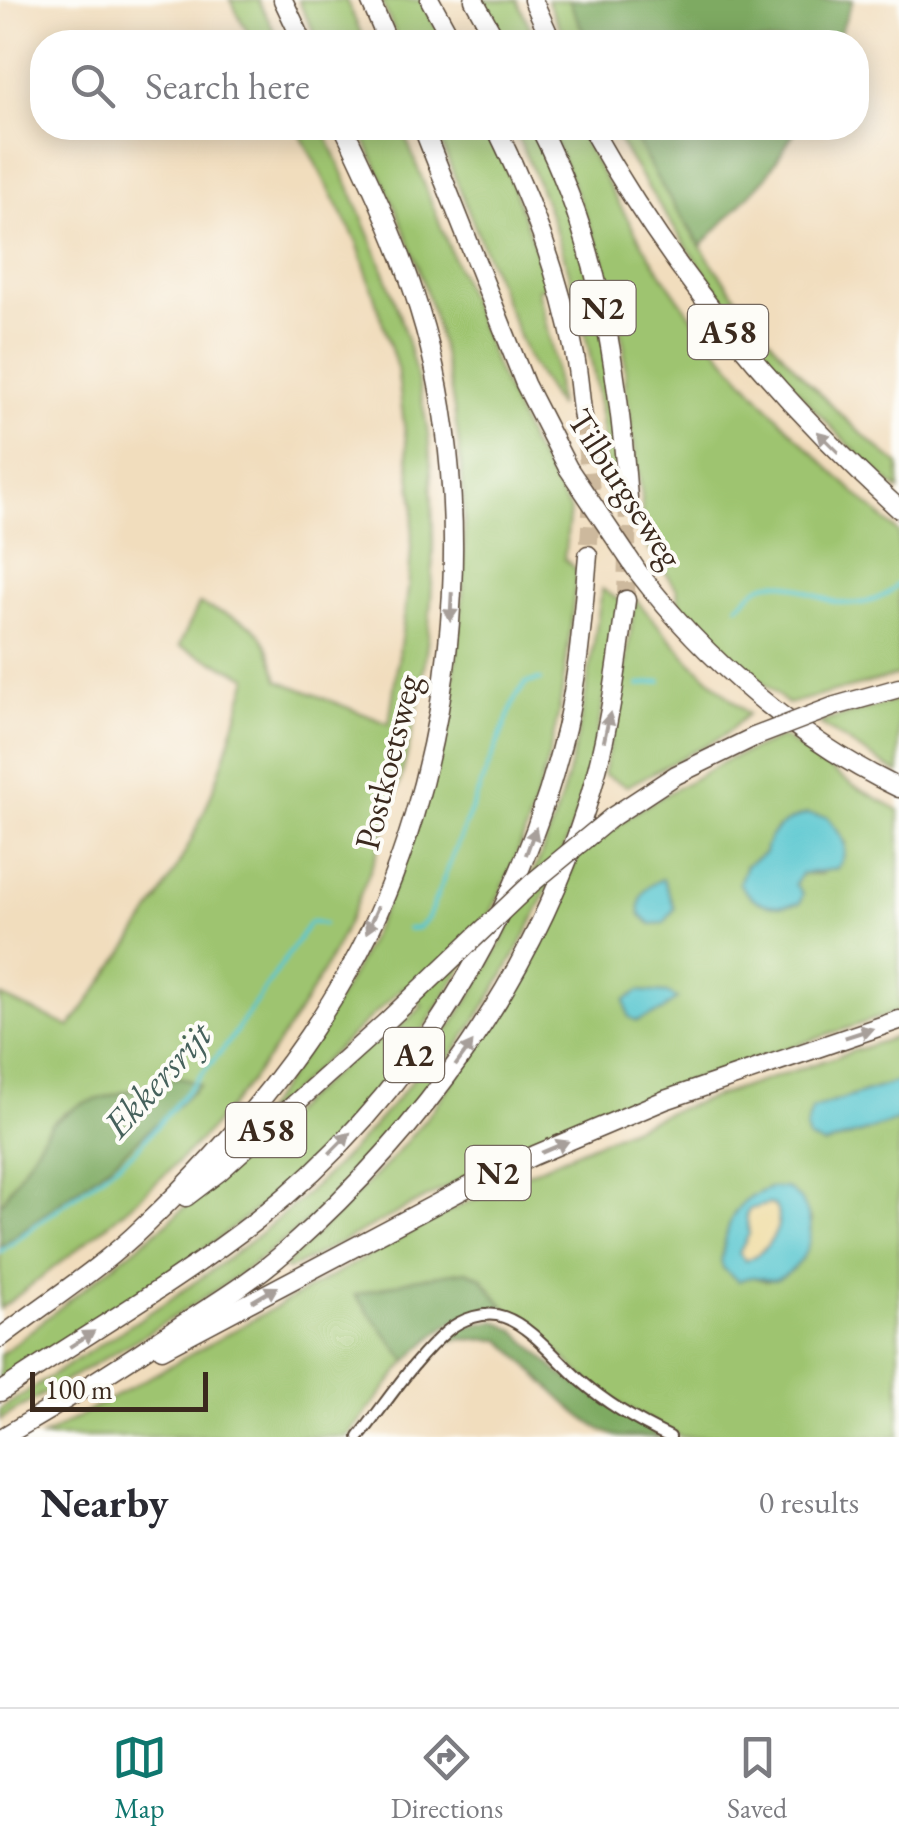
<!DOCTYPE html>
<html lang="en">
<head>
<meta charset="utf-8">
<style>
  body { margin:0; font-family:"EB Garamond",serif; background:#f7f7f7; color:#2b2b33 }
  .scale { position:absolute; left:30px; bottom:25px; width:178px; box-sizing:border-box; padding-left:10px; border:5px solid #3b2a1e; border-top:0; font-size:28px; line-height:35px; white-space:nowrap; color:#3b2a1e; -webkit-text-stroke:8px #fdfcf7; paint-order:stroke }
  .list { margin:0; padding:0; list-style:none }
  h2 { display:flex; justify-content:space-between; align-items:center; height:130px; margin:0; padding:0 40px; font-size:42px }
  h2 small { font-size:32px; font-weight:400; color:#7c7c81 }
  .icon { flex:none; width:55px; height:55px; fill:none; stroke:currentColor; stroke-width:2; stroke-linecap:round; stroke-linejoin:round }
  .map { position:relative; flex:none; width:899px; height:1437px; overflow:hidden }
  .search { position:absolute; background:#fff; box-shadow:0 5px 25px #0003; left:30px; right:30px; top:30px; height:110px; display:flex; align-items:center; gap:25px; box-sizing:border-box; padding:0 35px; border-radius:40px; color:#7c7c81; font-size:38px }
  .sheet { height:270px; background:#fff }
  nav { display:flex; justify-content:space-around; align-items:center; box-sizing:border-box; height:140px; border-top:2px solid #e1e1e2; background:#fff; font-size:28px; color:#7c7c81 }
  nav a { display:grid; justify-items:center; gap:5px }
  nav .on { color:#0f766e }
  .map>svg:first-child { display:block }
  .green { fill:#9ec46f; stroke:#6c7746; stroke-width:2.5; fill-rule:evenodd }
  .forest { fill:#7eaa62; stroke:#5c6a40; stroke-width:2.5 }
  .sand { fill:#eeda9e; stroke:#94825e; stroke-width:2.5 }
  .water { fill:#5ac7d0; stroke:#4a7877; stroke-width:2.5; fill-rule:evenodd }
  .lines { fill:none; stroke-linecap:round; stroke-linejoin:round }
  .stream { stroke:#5ac7d0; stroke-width:4 }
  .highway-tunnel { stroke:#cdb99d; stroke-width:18; stroke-dasharray:18 9; stroke-linecap:butt }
  .street-casing { stroke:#564536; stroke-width:14 }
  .highway-casing { stroke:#564536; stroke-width:21 }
  .street { stroke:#fff; stroke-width:10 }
  .highway { stroke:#fff; stroke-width:18 }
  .highway-bridge-casing { stroke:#564536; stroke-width:21; stroke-linecap:butt }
  .highway-bridge { stroke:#fff; stroke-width:18 }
  .oneway { fill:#a79f9a }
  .labels { text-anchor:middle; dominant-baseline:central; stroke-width:8; stroke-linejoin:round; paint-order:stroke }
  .shield { fill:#fdfcf7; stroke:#75695f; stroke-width:2.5 }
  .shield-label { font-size:32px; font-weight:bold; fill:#3b2a1e }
  .street-label { font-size:35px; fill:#3b2a1e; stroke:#fdfcf7 }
  .water-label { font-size:38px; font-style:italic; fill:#46615c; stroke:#fdfcf7 }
</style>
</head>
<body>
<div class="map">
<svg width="899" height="1437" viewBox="0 0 899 1437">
  <rect width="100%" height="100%" fill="#fdfcf7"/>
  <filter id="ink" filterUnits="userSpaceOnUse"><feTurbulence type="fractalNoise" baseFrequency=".01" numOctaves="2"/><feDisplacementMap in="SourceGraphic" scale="20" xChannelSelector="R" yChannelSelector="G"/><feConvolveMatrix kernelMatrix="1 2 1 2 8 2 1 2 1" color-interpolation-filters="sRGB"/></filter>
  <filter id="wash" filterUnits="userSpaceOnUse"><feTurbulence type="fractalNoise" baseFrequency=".0048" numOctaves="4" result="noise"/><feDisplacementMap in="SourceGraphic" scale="40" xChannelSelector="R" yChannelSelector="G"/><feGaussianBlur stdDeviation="2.25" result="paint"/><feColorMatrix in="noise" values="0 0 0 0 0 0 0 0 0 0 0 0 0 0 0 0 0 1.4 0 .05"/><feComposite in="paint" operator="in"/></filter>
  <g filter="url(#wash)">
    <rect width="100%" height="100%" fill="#f1ddbd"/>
    <g class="green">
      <path d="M 230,0 L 258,0 L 280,42 L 253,42 Z"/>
      <path d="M 298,0 L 346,0 L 365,42 L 319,42 Z"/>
      <path d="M 381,0 L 422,0 L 444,42 L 399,42 Z"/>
      <path d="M 483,0 L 517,0 L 537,42 L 506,42 Z"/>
      <path d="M 547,0 L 569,0 L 588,42 L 567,42 Z"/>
      <path d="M 297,128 L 323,128 C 367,226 412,325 428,434 C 431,456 431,479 432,501 C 442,717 371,938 232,1104 C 166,1183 81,1247 0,1309 L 0,1247 L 111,1164 L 200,1085 L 180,1077 L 108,1096 L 64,1113 L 51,1124 L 0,1205 L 0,996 L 70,1027 C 115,966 163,901 195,832 C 219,782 233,730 248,677 L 179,646 L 199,604 C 252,625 263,620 278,680 L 389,724 L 408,590 L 414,506 L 397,368 L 357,242 Z"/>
      <path d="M 359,128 L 402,128 L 498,371 L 530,443 L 570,510 L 564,559 L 577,570 C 571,620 567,670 557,720 C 518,910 404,1093 252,1213 C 173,1276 84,1327 0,1382 L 0,1355 L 167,1223 L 366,1044 L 387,1038 L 423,1006 L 403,987 L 270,1112 L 262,1113 C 438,883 514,586 430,304 C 412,243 386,185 359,128 Z"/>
      <path d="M 435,128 L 487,128 L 504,161 L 548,285 L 538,289 L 554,359 L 558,407 L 528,358 Z"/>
      <path d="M 513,128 L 531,128 L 540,143 L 585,260 L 607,352 L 623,494 L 606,483 C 603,372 563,228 513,128 Z"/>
      <path d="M 549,128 L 576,128 C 604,176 630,227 661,273 C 726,371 812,455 899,533 L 899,675 L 788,704 L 733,658 L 679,605 L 677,589 L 641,537 L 642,497 L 626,391 L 624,346 L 603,258 Z"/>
      <path d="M 611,128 L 630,128 C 696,254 786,376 899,465 L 899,491 C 782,391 690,259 611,128 Z"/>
      <path d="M 602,589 L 622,602 C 609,671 599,742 578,809 C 536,940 460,1057 369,1158 C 340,1190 311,1221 276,1247 C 190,1314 92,1363 0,1420 L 0,1410 C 89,1349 185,1296 268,1227 C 403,1116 501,976 557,811 C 581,739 591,663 602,589 Z"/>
      <path d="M 635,599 L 692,663 L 748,714 L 723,736 L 627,786 L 603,774 L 625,671 Z"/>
      <path d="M 899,700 L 899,774 L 818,723 Z"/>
      <path d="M 783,737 L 854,786 L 899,810 L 899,1011 L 663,1090 L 464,1178 L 288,1270 L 283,1267 L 390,1161 L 432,1111 L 513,992 L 543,937 L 579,852 L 640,809 L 727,760 ZM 827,818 L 846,843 L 822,874 L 801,874 L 795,884 L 746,865 L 765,853 L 777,828 Z"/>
      <path d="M 899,1036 L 899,1081 L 812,1109 L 824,1145 L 899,1120 L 899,1437 L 681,1437 L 618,1403 L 585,1379 L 524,1319 L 508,1311 L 482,1278 L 466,1271 L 414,1279 L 355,1295 L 407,1361 L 347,1437 L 42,1437 L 447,1212 L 541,1167 L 669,1112 ZM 770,1188 L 811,1219 C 812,1248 796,1276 766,1281 L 754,1277 L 722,1254 C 736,1216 729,1204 770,1188 Z"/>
    </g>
    <g class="forest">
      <path d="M 569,0 L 723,0 L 737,5 L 741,0 L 853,0 L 836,42 L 588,42 Z"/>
      <path d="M 630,128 L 797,128 L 766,177 L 701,246 L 656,177 Z"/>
      <path d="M 180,1077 L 200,1085 L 111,1164 L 0,1247 L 0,1205 L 51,1124 L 81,1104 Z"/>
      <path d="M 466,1271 L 482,1278 L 504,1307 C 451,1316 446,1324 407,1361 L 355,1295 L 414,1279 Z"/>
      <path d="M 496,1321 L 516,1331 L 558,1372 L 661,1437 C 648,1437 634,1437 622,1437 C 583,1432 531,1365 501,1340 L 458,1339 L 442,1343 L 466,1326 Z"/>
    </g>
    <path class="sand" d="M 769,1204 L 775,1206 C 787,1228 765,1253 745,1261 L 739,1253 L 749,1234 L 746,1214 L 750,1209 Z"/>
    <g class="water">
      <path d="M 807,814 L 827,817 C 843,838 853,845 837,869 L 801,874 L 795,884 L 803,894 L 800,903 C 773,909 755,907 739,883 L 746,865 L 765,853 C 767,831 786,820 807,814 Z"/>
      <path d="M 663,879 L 675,908 L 664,923 L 651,924 L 640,914 C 638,896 645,885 663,879 Z"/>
      <path d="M 639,991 L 667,993 L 677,998 L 662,1011 L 637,1021 L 629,1017 L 625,1000 Z"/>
      <path d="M 899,1081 L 899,1120 L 824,1145 L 809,1139 L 806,1128 L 812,1109 Z"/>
      <path d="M 770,1188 L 786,1188 C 822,1208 817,1263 777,1279 C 767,1282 763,1277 754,1277 C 748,1277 743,1279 738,1281 L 723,1268 L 721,1261 C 729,1221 729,1204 770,1188 ZM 769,1204 L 775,1206 C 787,1228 765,1254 745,1261 L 739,1253 L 749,1234 L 746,1214 L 750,1209 Z"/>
    </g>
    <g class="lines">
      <g class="stream">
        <path d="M 738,606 C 745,600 754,589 762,585 C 792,572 824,613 867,602 C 882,597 889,595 899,582"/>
        <path d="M 639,685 L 661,681"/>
        <path d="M 408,929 L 418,928 L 428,918 L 516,697 L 526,683 L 540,680"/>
        <path d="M 0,1252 L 135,1151 L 226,1046 L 311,921 L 324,924"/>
      </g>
    </g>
  </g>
  <g filter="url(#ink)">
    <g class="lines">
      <g class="highway-tunnel">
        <path d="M 583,418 L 592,500 L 588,555"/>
        <path d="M 626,600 L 628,498"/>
      </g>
      <defs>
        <path id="street" d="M 359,1437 C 387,1402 413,1360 447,1331 C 461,1319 486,1310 504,1317 C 532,1327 557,1360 580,1380 C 606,1403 638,1422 670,1437"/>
        <g id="highway">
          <path d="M 283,0 L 303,42"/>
          <path d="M 370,0 L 388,42"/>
          <path d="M 430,0 L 453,42"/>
          <path d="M 474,0 L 497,42"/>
          <path d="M 533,0 L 552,42"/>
          <path d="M 423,128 L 525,384 L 568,468"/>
          <path d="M 496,128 C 531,199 560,278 575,356 C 579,377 580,398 583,418"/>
          <path d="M 540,128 C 600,246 618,368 628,498"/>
          <path d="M 591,128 C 673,274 775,396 899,509"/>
          <path d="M 638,572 C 705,660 799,740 899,788"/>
          <path d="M 835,706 L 899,688"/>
          <path d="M 612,817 L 676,775 L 754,737"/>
          <path d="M 186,1197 L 219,1172 L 385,1023"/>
          <path d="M 0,1338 C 47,1302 101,1268 143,1227 C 224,1150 296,1066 350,969 C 455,781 483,514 419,309 C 400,246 372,186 344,128"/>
          <path d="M 162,1349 L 468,1187 L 535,1155 L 665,1100 L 899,1020"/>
          <path d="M 0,1392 C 86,1334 176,1283 258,1219 C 413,1097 520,919 566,728 C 579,671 583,612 588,555"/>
          <path d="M 3,1437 C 65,1401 124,1364 183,1324 C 219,1301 256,1278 288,1249 C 422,1130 531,981 586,808 C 608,740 617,670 626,600"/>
        </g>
      </defs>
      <use href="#street" class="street-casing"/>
      <use href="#highway" class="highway-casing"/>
      <use href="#street" class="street"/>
      <use href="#highway" class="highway"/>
      <defs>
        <g id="highway-bridge">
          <path d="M 568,468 L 638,572"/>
          <path d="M 754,737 L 835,706"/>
          <path d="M 385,1023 L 532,883 L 612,817"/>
        </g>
      </defs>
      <use href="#highway-bridge" class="highway-bridge-casing"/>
      <use href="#highway-bridge" class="highway-bridge"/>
    </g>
    <defs><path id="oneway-solid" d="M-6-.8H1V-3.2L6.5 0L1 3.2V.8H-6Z" transform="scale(2.5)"/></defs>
    <g class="oneway">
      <use href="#oneway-solid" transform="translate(828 442) rotate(-135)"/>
      <use href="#oneway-solid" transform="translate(451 607) rotate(93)"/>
      <use href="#oneway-solid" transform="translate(607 727) rotate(-78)"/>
      <use href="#oneway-solid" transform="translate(531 841) rotate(-70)"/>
      <use href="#oneway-solid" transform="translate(372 920) rotate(114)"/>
      <use href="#oneway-solid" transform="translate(859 1033) rotate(-18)"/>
      <use href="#oneway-solid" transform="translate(464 1054) rotate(-54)"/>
      <use href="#oneway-solid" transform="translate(340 1143) rotate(-45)"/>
      <use href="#oneway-solid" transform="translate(555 1147) rotate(-23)"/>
      <use href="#oneway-solid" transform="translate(265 1294) rotate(-30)"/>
      <use href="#oneway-solid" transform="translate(82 1339) rotate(-33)"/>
    </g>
  </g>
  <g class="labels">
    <g class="shield">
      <rect x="570.5" y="281" width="65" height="54" rx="8"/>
      <rect x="688" y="305" width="80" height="54" rx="8"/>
      <rect x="384" y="1028" width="60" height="54" rx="8"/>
      <rect x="226" y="1103" width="80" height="54" rx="8"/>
      <rect x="465.5" y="1146" width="65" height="54" rx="8"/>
    </g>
    <g class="shield-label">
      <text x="603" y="308">N2</text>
      <text x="728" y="332">A58</text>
      <text x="414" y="1055">A2</text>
      <text x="266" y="1130">A58</text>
      <text x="498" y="1173">N2</text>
    </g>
    <g class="street-label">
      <text transform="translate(626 488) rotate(57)">Tilburgseweg</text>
      <text transform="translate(387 762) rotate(-76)">Postkoetsweg</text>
    </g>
    <g class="water-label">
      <text transform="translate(157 1079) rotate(-48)">Ekkersrijt</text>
    </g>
  </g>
</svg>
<div class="scale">100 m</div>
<div class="search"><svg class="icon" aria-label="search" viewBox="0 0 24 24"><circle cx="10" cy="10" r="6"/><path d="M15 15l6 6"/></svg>Search here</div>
</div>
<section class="sheet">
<h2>Nearby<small>0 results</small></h2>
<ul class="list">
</ul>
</section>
<nav>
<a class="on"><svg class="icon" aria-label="map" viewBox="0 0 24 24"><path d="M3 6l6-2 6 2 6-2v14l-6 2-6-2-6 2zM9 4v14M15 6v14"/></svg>Map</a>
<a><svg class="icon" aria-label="directions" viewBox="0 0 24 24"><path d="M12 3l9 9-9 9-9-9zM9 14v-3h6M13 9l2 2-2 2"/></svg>Directions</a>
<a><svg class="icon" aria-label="saved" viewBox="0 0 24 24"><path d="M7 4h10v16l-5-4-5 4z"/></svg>Saved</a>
</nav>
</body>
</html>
